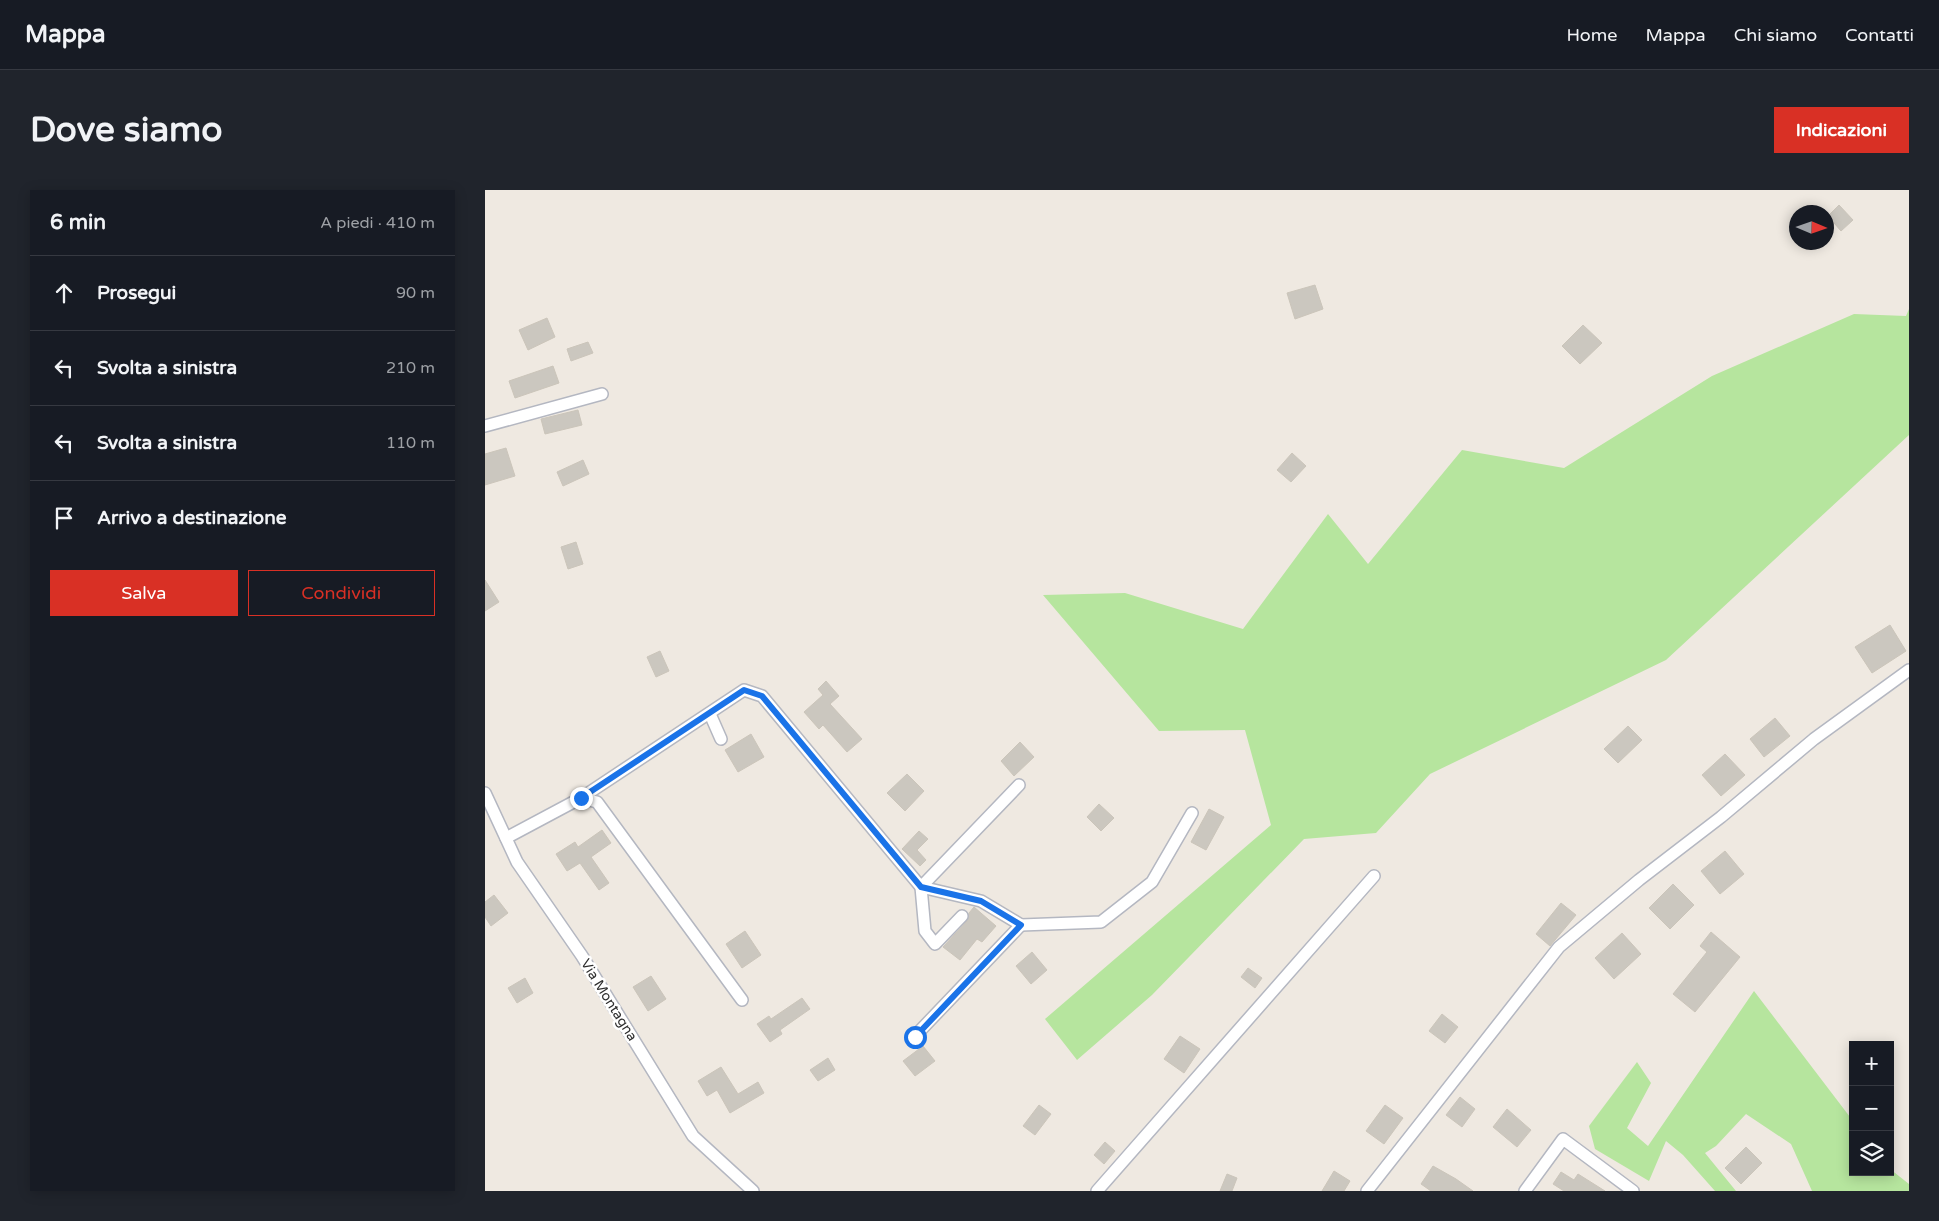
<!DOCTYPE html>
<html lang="it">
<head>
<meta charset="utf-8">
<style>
  body { margin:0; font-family:"Varela Round",sans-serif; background:#20242c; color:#f1f3f6 }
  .controls { position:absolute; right:15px; bottom:15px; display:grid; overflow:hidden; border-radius:0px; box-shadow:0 2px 12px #0003 }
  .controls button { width:45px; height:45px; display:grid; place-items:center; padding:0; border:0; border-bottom:1px solid #363941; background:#171b24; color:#f1f3f6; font:25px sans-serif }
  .compass { position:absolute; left:1304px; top:15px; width:45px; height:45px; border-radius:50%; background:#171b24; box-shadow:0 2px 12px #0003; rotate:92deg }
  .stop { position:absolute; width:15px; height:15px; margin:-11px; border:4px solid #1a73e8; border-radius:50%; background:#fff }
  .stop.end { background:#1a73e8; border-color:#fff; box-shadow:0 1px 5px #0008 }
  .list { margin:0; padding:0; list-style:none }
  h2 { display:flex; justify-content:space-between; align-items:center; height:65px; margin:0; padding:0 20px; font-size:21px }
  h2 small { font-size:16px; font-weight:400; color:#9ea1a6 }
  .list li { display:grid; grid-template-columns:32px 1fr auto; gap:15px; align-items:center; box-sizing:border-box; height:75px; padding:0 20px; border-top:1px solid #363941 }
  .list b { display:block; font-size:19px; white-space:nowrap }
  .list em { font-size:16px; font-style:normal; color:#9ea1a6 }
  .actions { display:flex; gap:10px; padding:15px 20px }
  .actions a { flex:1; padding:11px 0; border:1px solid #d93025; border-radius:0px; text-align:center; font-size:18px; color:#d93025 }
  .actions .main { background:#d93025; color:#fff }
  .icon { flex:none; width:28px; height:28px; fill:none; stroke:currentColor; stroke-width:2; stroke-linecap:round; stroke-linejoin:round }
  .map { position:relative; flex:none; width:1424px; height:1001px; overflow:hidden; border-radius:0px }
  header { display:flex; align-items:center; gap:30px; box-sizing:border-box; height:70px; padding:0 25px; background:#171b24; border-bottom:1px solid #363941 }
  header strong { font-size:24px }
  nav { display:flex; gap:28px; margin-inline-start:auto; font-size:18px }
  .intro { display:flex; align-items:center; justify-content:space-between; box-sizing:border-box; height:120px; padding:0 30px }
  h1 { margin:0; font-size:35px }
  .button { padding:12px 22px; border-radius:0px; background:#d93025; color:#fff; font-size:18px; font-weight:700 }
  main { display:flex; gap:30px; padding:0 30px }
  aside { flex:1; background:#171b24; border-radius:0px; box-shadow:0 2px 12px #0003 }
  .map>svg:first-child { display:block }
  .green { fill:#b6e59e }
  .building { fill:#cbc7bf; stroke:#cbc5ba }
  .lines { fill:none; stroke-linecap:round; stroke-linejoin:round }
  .street-casing { stroke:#b4b7c1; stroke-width:14 }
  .street { stroke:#fff; stroke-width:11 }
  .route { stroke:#1a73e8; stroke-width:6 }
  .labels { text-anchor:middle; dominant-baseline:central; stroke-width:5; stroke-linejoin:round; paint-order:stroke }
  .street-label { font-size:14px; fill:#2e2e2e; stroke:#fff }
</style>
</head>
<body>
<header>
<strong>Mappa</strong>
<nav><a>Home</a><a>Mappa</a><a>Chi siamo</a><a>Contatti</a></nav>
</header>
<div class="intro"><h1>Dove siamo</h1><a class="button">Indicazioni</a></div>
<main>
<aside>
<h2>6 min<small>A piedi · 410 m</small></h2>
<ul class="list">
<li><svg class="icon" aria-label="ahead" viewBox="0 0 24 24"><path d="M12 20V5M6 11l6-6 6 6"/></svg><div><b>Prosegui</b></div><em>90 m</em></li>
<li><svg class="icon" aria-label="left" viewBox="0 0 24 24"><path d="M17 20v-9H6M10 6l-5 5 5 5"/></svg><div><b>Svolta a sinistra</b></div><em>210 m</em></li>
<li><svg class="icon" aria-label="left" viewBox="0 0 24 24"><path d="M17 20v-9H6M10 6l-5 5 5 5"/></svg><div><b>Svolta a sinistra</b></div><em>110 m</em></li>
<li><svg class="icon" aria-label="arrive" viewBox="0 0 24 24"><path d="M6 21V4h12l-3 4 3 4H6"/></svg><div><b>Arrivo a destinazione</b></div></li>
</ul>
<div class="actions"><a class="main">Salva</a><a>Condividi</a></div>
</aside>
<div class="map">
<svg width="1424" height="1001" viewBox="0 0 1424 1001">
  <rect width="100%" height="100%" fill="#efe9e1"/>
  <g class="green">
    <path d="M 1424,119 L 1424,245 L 1181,470 L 945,584 L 891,643 L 819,649 L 667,805 L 592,870 L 560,829 L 786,635 L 760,540 L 674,541 L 558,405 L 640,403 L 758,439 L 843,324 L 883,374 L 977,260 L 1079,278 L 1227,186 L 1369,124 L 1421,126 Z"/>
    <path d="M 1269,801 L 1368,931 L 1368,982 L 1405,982 L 1405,979 L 1424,994 L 1424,1001 L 1327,1001 L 1306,954 L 1261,924 L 1231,956 L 1220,963 L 1251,1001 L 1230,1001 L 1198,965 L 1181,951 L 1164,991 L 1110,959 L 1104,936 L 1152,872 L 1166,893 L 1142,938 L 1163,956 Z"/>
  </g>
  <g class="building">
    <path d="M 1354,15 L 1368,30 L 1356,41 L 1343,26 Z"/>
    <path d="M 830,95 L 838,119 L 810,129 L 802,103 Z"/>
    <path d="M 62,128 L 70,147 L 43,160 L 34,140 Z"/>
    <path d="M 1098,135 L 1117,153 L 1095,174 L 1077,156 Z"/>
    <path d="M 103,152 L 108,163 L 86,171 L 82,159 Z"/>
    <path d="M 68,176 L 74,193 L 30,208 L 24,191 Z"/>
    <path d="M 93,220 L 97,235 L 60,244 L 56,229 Z"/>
    <path d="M 21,258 L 30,286 L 0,295 L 0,264 Z"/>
    <path d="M 807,263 L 821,276 L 806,292 L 792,280 Z"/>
    <path d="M 98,270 L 104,284 L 78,296 L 72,282 Z"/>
    <path d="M 91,352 L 98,374 L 83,379 L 76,357 Z"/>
    <path d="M 0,390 L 14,412 L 0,421 Z"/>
    <path d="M 1405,435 L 1421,461 L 1387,483 L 1370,457 Z"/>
    <path d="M 175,461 L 184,481 L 171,487 L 162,467 Z"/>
    <path d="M 341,491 L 354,506 L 345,514 L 377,549 L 362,562 L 338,535 L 334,539 L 319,522 L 338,505 L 333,499 Z"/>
    <path d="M 1290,528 L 1305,546 L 1279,567 L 1265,549 Z"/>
    <path d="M 1143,536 L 1157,550 L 1133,573 L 1119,559 Z"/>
    <path d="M 266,544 L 279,567 L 253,582 L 240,560 Z"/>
    <path d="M 535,552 L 549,567 L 529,586 L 516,571 Z"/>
    <path d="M 1240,564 L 1260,585 L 1236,606 L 1217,585 Z"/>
    <path d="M 422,584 L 439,601 L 420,621 L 402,603 Z"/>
    <path d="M 614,614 L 629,628 L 616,641 L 602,627 Z"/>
    <path d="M 724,619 L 739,627 L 721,660 L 706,652 Z"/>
    <path d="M 117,640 L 126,653 L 106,667 L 124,693 L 114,700 L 95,673 L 82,681 L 71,664 L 90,652 L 93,657 Z"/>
    <path d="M 434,641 L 443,649 L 432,660 L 441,670 L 435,676 L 417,659 Z"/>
    <path d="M 1240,661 L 1259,684 L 1235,704 L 1216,681 Z"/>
    <path d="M 1188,694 L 1209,715 L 1185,739 L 1164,718 Z"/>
    <path d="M 9,705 L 23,723 L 6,736 L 0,727 L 0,712 Z"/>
    <path d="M 1076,713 L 1091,725 L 1065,756 L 1051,744 Z"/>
    <path d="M 489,717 L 511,736 L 497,752 L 492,749 L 475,770 L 458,757 L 482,731 L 484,723 Z"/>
    <path d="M 260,741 L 276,765 L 257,778 L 241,754 Z"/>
    <path d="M 1226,742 L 1255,767 L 1210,822 L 1188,804 L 1222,762 L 1215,756 Z"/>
    <path d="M 1137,743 L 1156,764 L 1129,789 L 1110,768 Z"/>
    <path d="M 547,762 L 562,780 L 546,794 L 531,776 Z"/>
    <path d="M 763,778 L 777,788 L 770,798 L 756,787 Z"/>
    <path d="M 166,786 L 181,809 L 163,821 L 148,797 Z"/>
    <path d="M 40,788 L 48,803 L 32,813 L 23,798 Z"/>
    <path d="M 317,808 L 325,819 L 295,840 L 297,844 L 285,852 L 272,834 L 284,826 L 286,829 Z"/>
    <path d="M 957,824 L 973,837 L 960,853 L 944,841 Z"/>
    <path d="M 695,846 L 715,859 L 699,883 L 679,869 Z"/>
    <path d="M 438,856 L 450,871 L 430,886 L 418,871 Z"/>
    <path d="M 343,868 L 350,880 L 333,891 L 325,880 Z"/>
    <path d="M 236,877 L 253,904 L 273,892 L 279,903 L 245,923 L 232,900 L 222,906 L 213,891 Z"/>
    <path d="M 975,907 L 990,919 L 977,937 L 961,925 Z"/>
    <path d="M 554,915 L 566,924 L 550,945 L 538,936 Z"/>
    <path d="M 900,915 L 918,928 L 899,954 L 881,941 Z"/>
    <path d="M 1022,919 L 1046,940 L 1032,957 L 1008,937 Z"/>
    <path d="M 620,952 L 630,961 L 619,974 L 609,965 Z"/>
    <path d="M 1261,957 L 1277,973 L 1256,994 L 1240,978 Z"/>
    <path d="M 948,976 L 971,989 L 988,1001 L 946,1001 L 936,994 Z"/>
    <path d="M 849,981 L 865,991 L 859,1001 L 837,1001 Z"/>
    <path d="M 1076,982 L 1089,990 L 1093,984 L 1120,1001 L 1079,1001 L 1068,994 Z"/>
    <path d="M 742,984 L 752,988 L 747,1001 L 735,1001 Z"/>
  </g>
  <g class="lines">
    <defs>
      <g id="street">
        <path d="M 0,236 L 117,204"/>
        <path d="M 225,524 L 236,549"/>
        <path d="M 0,603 L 32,672 L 97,766 L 208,946 L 268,1001"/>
        <path d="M 96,608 L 259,500 L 277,506 L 436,697 L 534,595"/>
        <path d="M 21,648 L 96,608 L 112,612 L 257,810"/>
        <path d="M 536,735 L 616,732 L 667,692 L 707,623"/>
        <path d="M 429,847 L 536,735 L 496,711 L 436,697 L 440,741 L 450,754 L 477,726"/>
        <path d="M 612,1001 L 889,686"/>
        <path d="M 882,1001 L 1074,757 L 1154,690 L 1236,627 L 1329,549 L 1424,480"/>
        <path d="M 1040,1001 L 1078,949 L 1148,1001"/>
      </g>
    </defs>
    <use href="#street" class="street-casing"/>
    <use href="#street" class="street"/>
  </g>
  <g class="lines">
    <path class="route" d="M 96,608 L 259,500 L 277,506 L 436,697 L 496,711 L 536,735 L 430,847"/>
  </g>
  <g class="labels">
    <g class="street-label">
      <text transform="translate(124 810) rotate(58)">Via Montagna</text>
    </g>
  </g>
</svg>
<div class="controls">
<button>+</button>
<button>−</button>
<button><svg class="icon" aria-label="layers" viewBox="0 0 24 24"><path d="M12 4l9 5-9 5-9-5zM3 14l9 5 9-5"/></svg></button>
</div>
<svg class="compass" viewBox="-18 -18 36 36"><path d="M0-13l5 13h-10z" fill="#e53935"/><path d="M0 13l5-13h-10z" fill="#9ea1a6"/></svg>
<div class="stop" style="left:430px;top:847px"></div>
<div class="stop end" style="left:96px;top:608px"></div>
</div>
</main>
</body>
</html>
